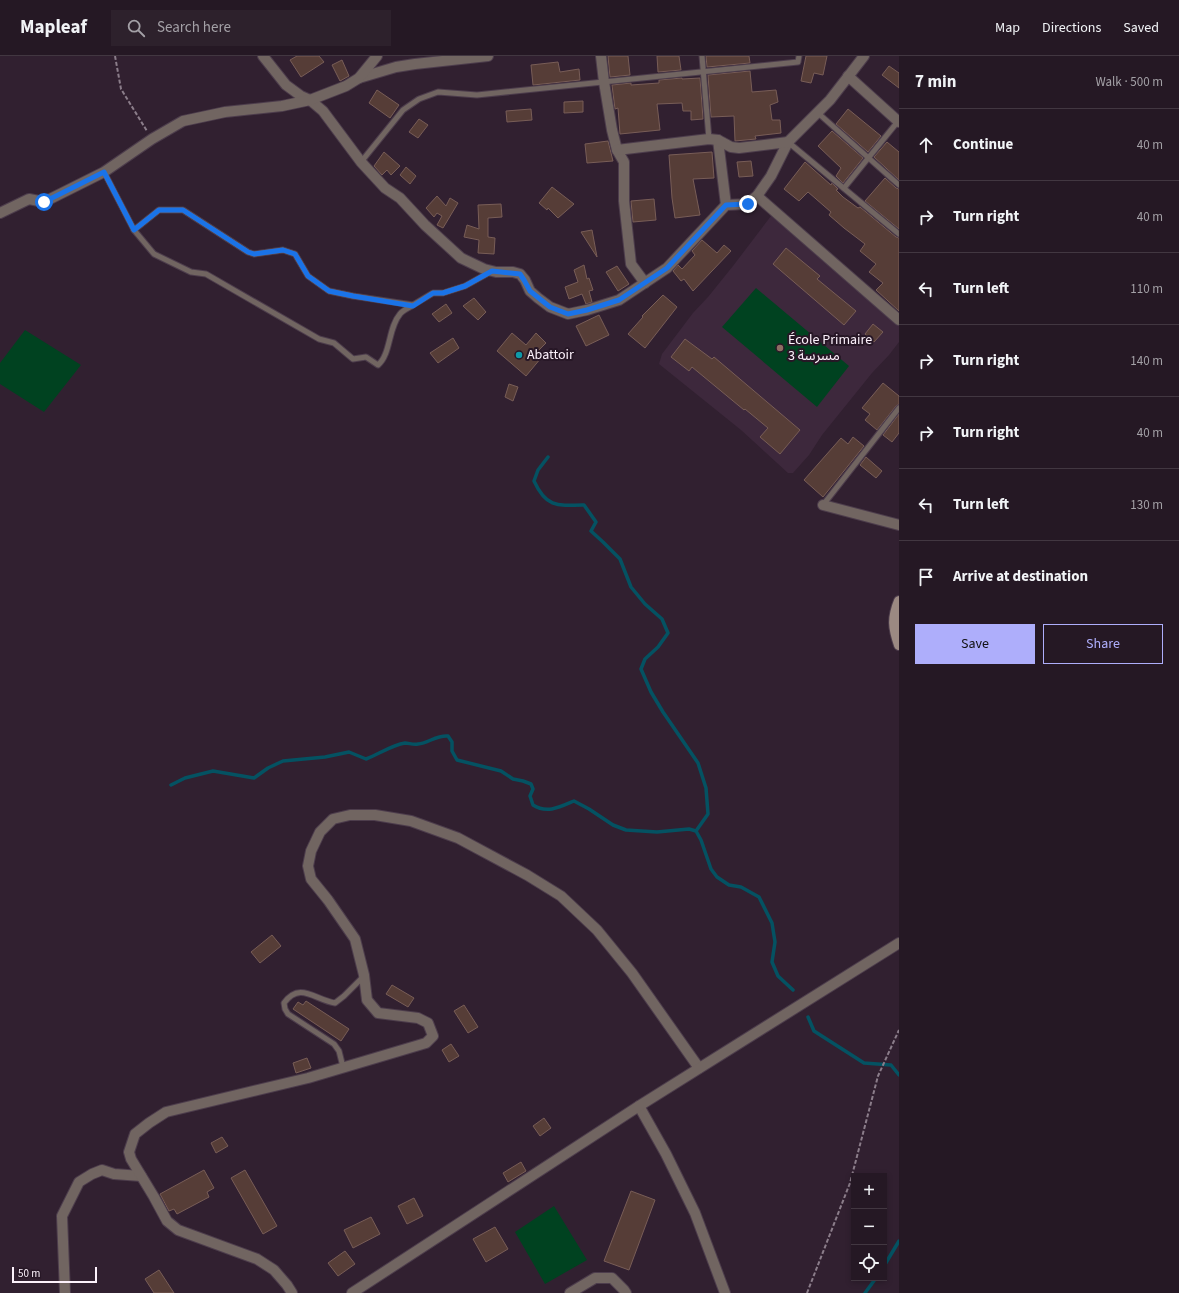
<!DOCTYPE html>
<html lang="en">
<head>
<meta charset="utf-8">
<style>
  body { margin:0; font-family:"Source Sans 3","Noto Sans Arabic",sans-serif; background:#2d212c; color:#f1f3f6 }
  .controls { position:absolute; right:12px; bottom:12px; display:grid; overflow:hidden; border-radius:0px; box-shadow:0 2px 6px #0003 }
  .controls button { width:36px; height:36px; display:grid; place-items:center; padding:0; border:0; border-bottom:1px solid #423741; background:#251824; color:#f1f3f6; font:20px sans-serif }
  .scale { position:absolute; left:12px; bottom:10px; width:85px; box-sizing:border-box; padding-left:4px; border:2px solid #fcf1fb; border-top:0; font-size:11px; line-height:14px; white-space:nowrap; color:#fcf1fb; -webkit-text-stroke:3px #271726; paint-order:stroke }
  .stop { position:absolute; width:12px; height:12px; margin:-9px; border:3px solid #1a73e8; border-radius:50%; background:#fff }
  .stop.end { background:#1a73e8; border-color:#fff; box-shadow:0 1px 4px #0008 }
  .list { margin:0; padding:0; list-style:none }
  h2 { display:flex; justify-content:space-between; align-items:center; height:52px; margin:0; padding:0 16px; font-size:17px }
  h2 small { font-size:13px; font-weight:400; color:#a3a0a6 }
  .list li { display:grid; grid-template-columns:26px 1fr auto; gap:12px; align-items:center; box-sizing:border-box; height:72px; padding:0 16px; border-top:1px solid #423741 }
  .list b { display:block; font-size:15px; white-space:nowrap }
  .list em { font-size:13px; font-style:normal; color:#a3a0a6 }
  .actions { display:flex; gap:8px; padding:12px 16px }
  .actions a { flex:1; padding:9px 0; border:1px solid #aeaefb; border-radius:0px; text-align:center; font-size:14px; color:#aeaefb }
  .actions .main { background:#aeaefb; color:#111 }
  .icon { flex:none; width:22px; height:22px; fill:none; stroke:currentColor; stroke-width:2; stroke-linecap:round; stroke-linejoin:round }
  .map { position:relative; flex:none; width:899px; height:1237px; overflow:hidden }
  header { display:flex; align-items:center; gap:24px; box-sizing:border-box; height:56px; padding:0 20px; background:#251824; border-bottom:1px solid #423741 }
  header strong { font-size:19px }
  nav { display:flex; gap:22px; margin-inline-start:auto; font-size:14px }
  .search { width:280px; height:36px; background:#2d212c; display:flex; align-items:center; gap:10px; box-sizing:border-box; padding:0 14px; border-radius:0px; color:#a3a0a6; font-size:15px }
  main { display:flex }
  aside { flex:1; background:#251824 }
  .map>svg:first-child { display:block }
  .built { fill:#3d283c }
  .green { fill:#004220 }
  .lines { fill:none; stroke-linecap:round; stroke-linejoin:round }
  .stream { stroke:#045262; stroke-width:3.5 }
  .building { fill:#563d37; stroke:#785d57 }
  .lane-casing { stroke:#4d3d4c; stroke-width:7 }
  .street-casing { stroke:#4d3d4c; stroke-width:12 }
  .secondary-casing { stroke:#4d3d4c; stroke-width:12 }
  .path { stroke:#8b7d8a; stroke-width:2; stroke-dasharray:4 2; stroke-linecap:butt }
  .lane { stroke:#716561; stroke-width:5 }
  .street { stroke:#716561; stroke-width:10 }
  .secondary { stroke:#9b8982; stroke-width:10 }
  .route { stroke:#1a73e8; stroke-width:5 }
  .education-dot { fill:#8d6e63; stroke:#271726; stroke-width:1.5 }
  .culture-dot { fill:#0f9aa8; stroke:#271726; stroke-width:1.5 }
  .labels { text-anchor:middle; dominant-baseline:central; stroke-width:4; stroke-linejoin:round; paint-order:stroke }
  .poi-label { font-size:14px; fill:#fcf1fb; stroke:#271726; text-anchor:start }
</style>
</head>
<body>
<header>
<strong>Mapleaf</strong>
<div class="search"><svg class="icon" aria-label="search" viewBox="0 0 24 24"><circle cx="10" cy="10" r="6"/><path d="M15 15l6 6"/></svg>Search here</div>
<nav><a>Map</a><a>Directions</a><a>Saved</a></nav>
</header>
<main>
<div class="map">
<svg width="899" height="1237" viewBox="0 0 899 1237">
  <rect width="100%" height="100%" fill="#312030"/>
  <path class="built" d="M 771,160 L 799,181 L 899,268 L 899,286 L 889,299 L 872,317 L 822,379 L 809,399 L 793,417 L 788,417 L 741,374 L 659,308 L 662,298 L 693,257 L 708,241 L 733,210 Z"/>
  <g class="green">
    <path d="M 756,232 L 849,310 L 817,351 L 722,271 Z"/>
    <path d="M 25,274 L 81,309 L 44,356 L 0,328 L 0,307 Z"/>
    <path d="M 554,1150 L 587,1204 L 545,1228 L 515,1176 Z"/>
  </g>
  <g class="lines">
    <g class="stream">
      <path d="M 548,401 L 538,414 L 534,425 C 546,451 556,450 584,449 L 596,466 L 591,475 L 603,486 L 620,503 L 631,531 L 645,548 L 662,563 L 668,577 L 658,591 L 645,603 L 641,613 L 651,636 L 663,656 L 698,707 L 706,732 L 708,758 L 696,775"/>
      <path d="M 171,729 L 185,722 L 213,715 L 254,722 L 268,712 L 283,705 L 325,701 L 349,696 L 366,703 C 379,698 392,689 405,687 C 409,687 413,689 418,688 C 429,687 436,679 448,680 L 452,686 L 452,695 L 457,704 L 501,715 L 513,723 L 523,725 L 531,728 L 533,733 L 530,740 L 533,749 C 547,758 560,751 574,745 L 589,753 L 613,769 L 626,774 L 657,776 L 689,773 L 696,775 L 701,784 L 711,813 L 717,821 L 729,829 L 741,831 L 759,841 L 772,867 L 775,886 L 772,906 L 778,920 L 793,934"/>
      <path d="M 808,961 L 814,975 L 864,1007 L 891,1009 L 899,1019"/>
      <path d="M 884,1210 L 899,1185"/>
      <path d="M 865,1237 L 876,1222"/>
    </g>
  </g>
  <g class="building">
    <path d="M 297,0 L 319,0 L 324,6 L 301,21 L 290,4 Z"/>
    <path d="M 608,0 L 628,0 L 630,19 L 610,21 Z"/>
    <path d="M 657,0 L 679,0 L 681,14 L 658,16 Z"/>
    <path d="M 706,0 L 749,0 L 750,7 L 707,11 Z"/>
    <path d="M 806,0 L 827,0 L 823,19 L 814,17 L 811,27 L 801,25 Z"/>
    <path d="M 342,4 L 349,20 L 340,25 L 332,9 Z"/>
    <path d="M 558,6 L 560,16 L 579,13 L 580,24 L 533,29 L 531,9 Z"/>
    <path d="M 889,10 L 899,17 L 899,32 L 882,19 Z"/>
    <path d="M 750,15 L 752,36 L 776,34 L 778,46 L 770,49 L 772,64 L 780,64 L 781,77 L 755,80 L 756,83 L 735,85 L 734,60 L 711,61 L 708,19 Z"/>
    <path d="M 682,22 L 682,23 L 700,22 L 703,63 L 691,64 L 691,55 L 683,55 L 682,47 L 657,48 L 660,74 L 620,78 L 618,52 L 615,53 L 612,29 L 631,27 L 631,29 L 659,27 L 659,24 Z"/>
    <path d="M 377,34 L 399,49 L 390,62 L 369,47 Z"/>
    <path d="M 583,45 L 583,56 L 564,57 L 564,46 Z"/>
    <path d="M 531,53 L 532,64 L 507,66 L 506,55 Z"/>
    <path d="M 848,53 L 881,80 L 868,96 L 836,68 Z"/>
    <path d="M 419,63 L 428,69 L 418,82 L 409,76 Z"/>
    <path d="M 832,75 L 863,102 L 843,127 L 836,120 L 841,112 L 818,90 Z"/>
    <path d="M 608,85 L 613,105 L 587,107 L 585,88 Z"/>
    <path d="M 887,86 L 899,96 L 899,124 L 874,101 Z"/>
    <path d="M 384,96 L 400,110 L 391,119 L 387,114 L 382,119 L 374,110 Z"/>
    <path d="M 712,96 L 714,122 L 693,123 L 700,159 L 675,162 L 672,142 L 669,99 Z"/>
    <path d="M 751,105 L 753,120 L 739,121 L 737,106 Z"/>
    <path d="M 805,106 L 831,129 L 832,127 L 838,133 L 836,134 L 843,141 L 858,152 L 860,151 L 896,181 L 899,182 L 899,255 L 876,234 L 883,227 L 869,216 L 876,208 L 860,195 L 865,188 L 844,172 L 829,159 L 831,156 L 808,136 L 799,145 L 784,133 Z"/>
    <path d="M 406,111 L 416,120 L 410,128 L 400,119 Z"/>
    <path d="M 885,122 L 896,132 L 899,133 L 899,173 L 865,145 Z"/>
    <path d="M 552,131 L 574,148 L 558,162 L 548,152 L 547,154 L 539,147 Z"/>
    <path d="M 437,140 L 446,150 L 450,142 L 458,147 L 443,172 L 437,169 L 442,160 L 437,157 L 434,161 L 426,152 Z"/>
    <path d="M 654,143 L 656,164 L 633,166 L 631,145 Z"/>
    <path d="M 501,148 L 502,161 L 488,162 L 488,181 L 495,182 L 494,198 L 478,197 L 479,184 L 464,181 L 467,169 L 479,173 L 478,149 Z"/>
    <path d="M 592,174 L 597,201 L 581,176 Z"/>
    <path d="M 702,184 L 717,197 L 724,189 L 731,195 L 693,235 L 684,223 L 681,225 L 673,215 L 678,209 L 682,213 L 695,199 L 692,195 Z"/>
    <path d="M 786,192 L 820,220 L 817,223 L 856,255 L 844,269 L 773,208 Z"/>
    <path d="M 584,209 L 587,223 L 589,222 L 593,234 L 589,235 L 592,246 L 586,248 L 582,238 L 569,243 L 565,231 L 578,226 L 574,214 Z"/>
    <path d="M 617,210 L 629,228 L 618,235 L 606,216 Z"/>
    <path d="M 663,239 L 677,251 L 645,292 L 628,278 L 643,261 L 642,260 Z"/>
    <path d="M 474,242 L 486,256 L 478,264 L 463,250 Z"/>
    <path d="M 446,248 L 452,257 L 439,266 L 432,258 Z"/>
    <path d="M 599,259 L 609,279 L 586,290 L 576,270 Z"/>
    <path d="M 873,268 L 883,276 L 874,286 L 865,278 Z"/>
    <path d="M 512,277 L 526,289 L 536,277 L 546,287 L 536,297 L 541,302 L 526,320 L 497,295 Z"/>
    <path d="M 453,282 L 459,292 L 438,307 L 430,297 Z"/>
    <path d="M 685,283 L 712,303 L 714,301 L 800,374 L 780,398 L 760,381 L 768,372 L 745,353 L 744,354 L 692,311 L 689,315 L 671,301 Z"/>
    <path d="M 883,327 L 899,340 L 899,348 L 896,350 L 877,374 L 865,364 L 870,358 L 862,352 Z"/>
    <path d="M 509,328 L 518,331 L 513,345 L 505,341 Z"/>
    <path d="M 899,358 L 899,377 L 892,386 L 883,379 Z"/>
    <path d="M 853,381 L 864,390 L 823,441 L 804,424 L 841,382 L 848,388 Z"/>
    <path d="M 866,401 L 882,415 L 876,422 L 860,409 Z"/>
    <path d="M 272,879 L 281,890 L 260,907 L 251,896 Z"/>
    <path d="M 392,929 L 414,942 L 408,951 L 386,938 Z"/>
    <path d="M 306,945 L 349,973 L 341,985 L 293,953 L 298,946 L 303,949 Z"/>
    <path d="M 464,949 L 478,971 L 468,977 L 454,955 Z"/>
    <path d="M 451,988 L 459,1000 L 449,1006 L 442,994 Z"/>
    <path d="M 307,1002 L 311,1012 L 296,1017 L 293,1007 Z"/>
    <path d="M 544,1062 L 551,1072 L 540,1080 L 533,1070 Z"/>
    <path d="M 222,1081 L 228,1090 L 216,1097 L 211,1087 Z"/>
    <path d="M 521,1106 L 526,1115 L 508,1126 L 503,1117 Z"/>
    <path d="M 204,1114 L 214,1132 L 207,1136 L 209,1141 L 177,1158 L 174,1153 L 169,1155 L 160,1138 Z"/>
    <path d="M 245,1114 L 277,1170 L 263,1178 L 231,1122 Z"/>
    <path d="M 631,1135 L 655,1144 L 629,1214 L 604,1205 Z"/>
    <path d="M 414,1142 L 423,1160 L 407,1168 L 398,1150 Z"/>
    <path d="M 371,1161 L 380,1178 L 353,1192 L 344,1174 Z"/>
    <path d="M 495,1171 L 508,1193 L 486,1206 L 473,1183 Z"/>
    <path d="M 345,1195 L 355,1208 L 338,1220 L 328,1207 Z"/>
    <path d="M 159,1214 L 174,1237 L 154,1237 L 145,1223 Z"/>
  </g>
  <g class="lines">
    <defs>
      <g id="lane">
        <path d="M 702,0 L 709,83"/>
        <path d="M 818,57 L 899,129"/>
        <path d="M 788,86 L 899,178"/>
        <path d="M 361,106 L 403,54 L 419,43 L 438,36 L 477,39 L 798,6 L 799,0"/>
        <path d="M 104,116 L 134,174 L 159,154 L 183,154 L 248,196 L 254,198 L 283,194 L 295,198 L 308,220 L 329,235 L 353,240 L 413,249 L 433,237 L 443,237 L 465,230 L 492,215"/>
        <path d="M 844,132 L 899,64"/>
        <path d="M 134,174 L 154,198 L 191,216 L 206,218 L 319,283 L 334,287 L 353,303 L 366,301 L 378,309 C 391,298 388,272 400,258 C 403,254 409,252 413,249"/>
        <path d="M 823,449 L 899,352"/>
        <path d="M 343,1011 L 339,995 L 334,988 L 288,958 L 285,953 L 284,947 C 300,925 315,944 335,947 L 344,940 L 364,920"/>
      </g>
      <g id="street">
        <path d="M 263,0 L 286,29 L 301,40 L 310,44 L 323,55 L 361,106 L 385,132 L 400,142 L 425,169 L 461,202 L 484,213 L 496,216 L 513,216 L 520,218 L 525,224 L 530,235 L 538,242 L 550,251 L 568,258 L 587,254 L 619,244 L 667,212 L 726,149 L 747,148 L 757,140 L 771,120 L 788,86 L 830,44 L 864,0"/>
        <path d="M 601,0 L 604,26 L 612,74 L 617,94 L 624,106 L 624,145 L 631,208 L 645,227"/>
        <path d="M 848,20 L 899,66"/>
        <path d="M 359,22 L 396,11 L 415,8 L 488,0"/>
        <path d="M 718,84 L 726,149"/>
        <path d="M 617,94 L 709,83 L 718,84 L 731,91 L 739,92 L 788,86"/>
        <path d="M 757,140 L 899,264"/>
        <path d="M 0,157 L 29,143 L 44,146 L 104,116 L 152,83 L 183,65 L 225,56 L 282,50 L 310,44 L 346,30 L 359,22 L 377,0"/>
        <path d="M 823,449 L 899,469"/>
        <path d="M 639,1050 L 666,1098 L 695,1157 L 725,1237"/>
        <path d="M 65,1237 L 62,1160 L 79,1126 L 92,1118 L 102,1114 L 114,1118 L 141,1120"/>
        <path d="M 292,1237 L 287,1229 L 274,1214 L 257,1203 L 178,1174 L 167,1165 L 154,1141 L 131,1103 L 129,1096 L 135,1078 L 149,1067 L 166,1056 L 308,1022 L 426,987 L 433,980 L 428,967 L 418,962 L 378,957 L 367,944 L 364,919 L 355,883 L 328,844 L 311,823 L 308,810 L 311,795 L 320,776 L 333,763 L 350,759 L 375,759 L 411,765 L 458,782 L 527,819 L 561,840 L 597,874 L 632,917 L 699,1012"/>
        <path d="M 352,1237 L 639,1050 L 899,887"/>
        <path d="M 570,1237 L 595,1222 L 612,1222 L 624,1234 L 626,1237"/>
      </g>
      <path id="secondary" d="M 899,545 C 892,562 893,572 899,589"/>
    </defs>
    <use href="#lane" class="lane-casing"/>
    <use href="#street" class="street-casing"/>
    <use href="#secondary" class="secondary-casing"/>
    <g class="path">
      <path d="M 115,0 L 121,33 L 147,75"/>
      <path d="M 807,1237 L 850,1127 L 878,1020 L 899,974"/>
    </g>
    <use href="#lane" class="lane"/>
    <use href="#street" class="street"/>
    <use href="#secondary" class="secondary"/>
  </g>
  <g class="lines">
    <path class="route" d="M 44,146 L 104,116 L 134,174 L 159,154 L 183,154 L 248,196 L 254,198 L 283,194 L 295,198 L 308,220 L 329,235 L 353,240 L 413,250 L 433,237 L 443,237 L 465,230 L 492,215 L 520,218 L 524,224 L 530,235 L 550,251 L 568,258 L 587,254 L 619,244 L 667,212 L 726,149 L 748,148"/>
  </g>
  <circle class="education-dot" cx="780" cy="292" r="4"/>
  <circle class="culture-dot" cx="519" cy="299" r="4"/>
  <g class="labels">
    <g class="poi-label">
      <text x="788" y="284">École Primaire<tspan x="788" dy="16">3 مسرسة</tspan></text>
      <text x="527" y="299">Abattoir</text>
    </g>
  </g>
</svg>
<div class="controls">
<button>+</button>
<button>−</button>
<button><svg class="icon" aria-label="locate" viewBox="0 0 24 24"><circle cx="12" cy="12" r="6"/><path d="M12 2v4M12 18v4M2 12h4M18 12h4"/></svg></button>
</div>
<div class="scale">50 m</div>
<div class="stop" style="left:44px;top:146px"></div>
<div class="stop end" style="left:748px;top:148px"></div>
</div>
<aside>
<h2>7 min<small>Walk · 500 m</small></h2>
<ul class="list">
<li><svg class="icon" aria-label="ahead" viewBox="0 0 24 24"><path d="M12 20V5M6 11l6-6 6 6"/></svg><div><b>Continue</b></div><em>40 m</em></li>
<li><svg class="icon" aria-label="right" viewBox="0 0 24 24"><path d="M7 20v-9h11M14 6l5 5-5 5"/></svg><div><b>Turn right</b></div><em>40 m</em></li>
<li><svg class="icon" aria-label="left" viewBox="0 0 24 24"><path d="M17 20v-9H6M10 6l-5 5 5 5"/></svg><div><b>Turn left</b></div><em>110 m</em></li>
<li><svg class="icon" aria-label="right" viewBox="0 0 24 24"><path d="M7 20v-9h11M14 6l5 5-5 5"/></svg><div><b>Turn right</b></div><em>140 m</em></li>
<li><svg class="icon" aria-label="right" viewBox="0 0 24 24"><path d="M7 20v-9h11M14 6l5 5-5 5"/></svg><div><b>Turn right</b></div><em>40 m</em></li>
<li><svg class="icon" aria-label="left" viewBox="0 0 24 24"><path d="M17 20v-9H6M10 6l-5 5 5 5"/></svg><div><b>Turn left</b></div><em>130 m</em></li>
<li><svg class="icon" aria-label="arrive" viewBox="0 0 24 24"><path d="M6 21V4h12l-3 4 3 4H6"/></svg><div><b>Arrive at destination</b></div></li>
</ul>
<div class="actions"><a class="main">Save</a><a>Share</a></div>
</aside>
</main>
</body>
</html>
